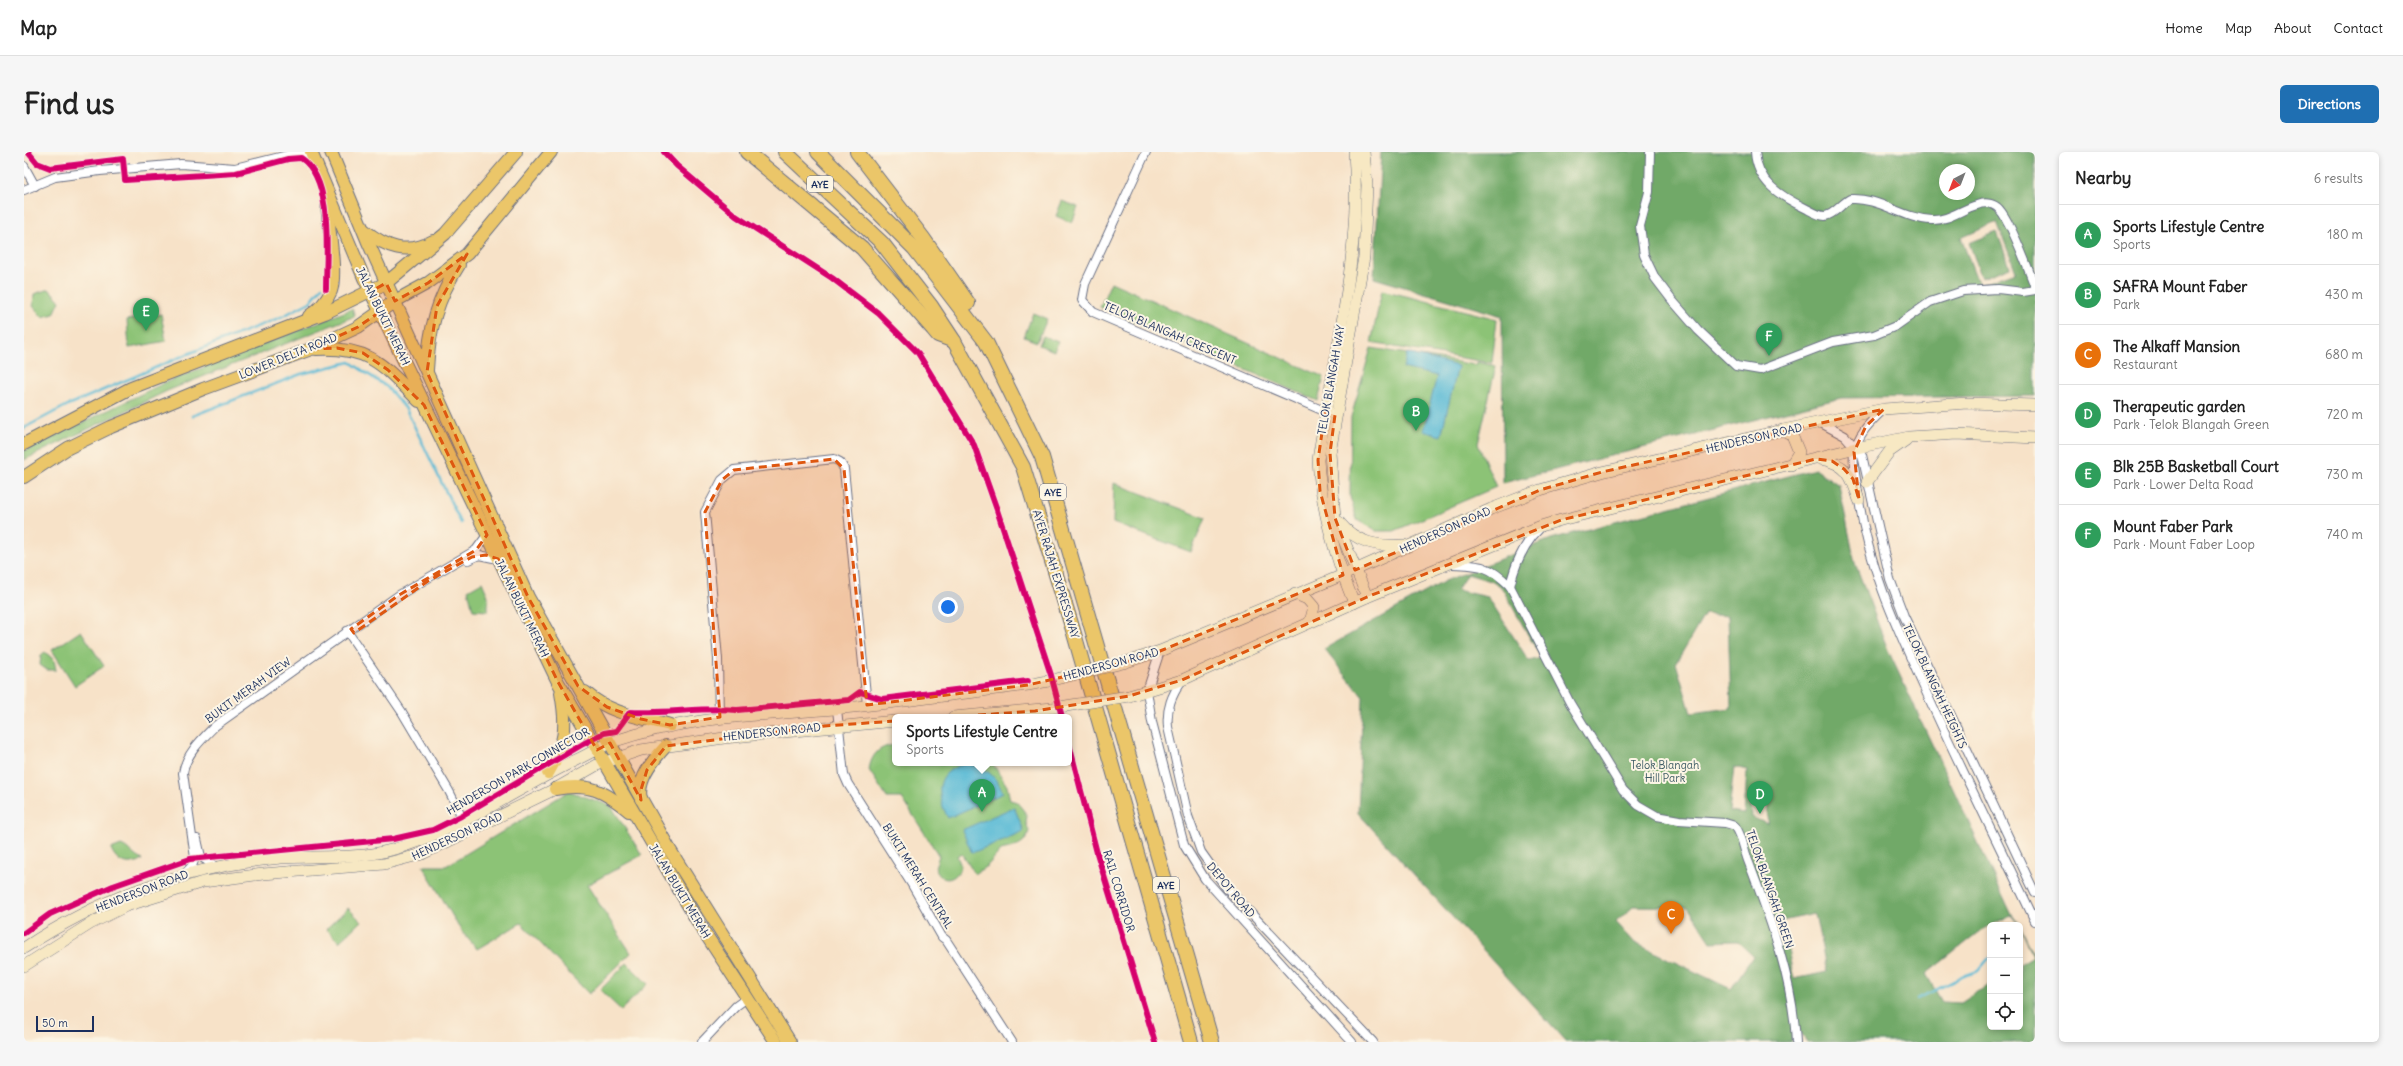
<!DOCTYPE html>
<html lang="en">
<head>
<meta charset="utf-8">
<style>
  body { margin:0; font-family:Delius,sans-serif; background:#f6f6f6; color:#222 }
  .controls { position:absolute; right:12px; bottom:12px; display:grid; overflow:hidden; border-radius:6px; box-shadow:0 2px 6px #0003 }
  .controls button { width:36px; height:36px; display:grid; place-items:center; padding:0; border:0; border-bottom:1px solid #e0e0e0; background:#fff; color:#222; font:20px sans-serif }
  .compass { position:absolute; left:1915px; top:12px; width:36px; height:36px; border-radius:50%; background:#fff; box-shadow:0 2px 6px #0003; rotate:222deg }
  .scale { position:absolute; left:12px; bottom:10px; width:58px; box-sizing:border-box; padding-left:4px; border:2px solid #1b2f5e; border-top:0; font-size:11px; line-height:14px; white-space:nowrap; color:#1b2f5e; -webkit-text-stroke:3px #fcf5e5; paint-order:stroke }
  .you { position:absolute; left:924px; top:455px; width:14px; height:14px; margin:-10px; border:3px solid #fff; border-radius:50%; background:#1a73e8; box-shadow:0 0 0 6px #1a73e833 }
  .badge { display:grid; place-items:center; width:26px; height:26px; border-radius:50%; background:#1f6fb2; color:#fff; font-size:13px; font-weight:700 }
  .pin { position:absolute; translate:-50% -33px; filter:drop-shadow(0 1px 2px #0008) }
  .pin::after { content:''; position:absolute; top:21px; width:14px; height:12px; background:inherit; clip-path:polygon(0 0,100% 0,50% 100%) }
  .popup { position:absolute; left:868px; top:562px; width:180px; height:52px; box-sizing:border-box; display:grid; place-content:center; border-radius:6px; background:#fff; filter:drop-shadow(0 1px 3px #0005); font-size:13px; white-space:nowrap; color:#767676 }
  .popup b { font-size:15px; color:#222 }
  .popup::after { content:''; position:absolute; left:50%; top:100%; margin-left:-8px; border:8px solid transparent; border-top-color:#fff }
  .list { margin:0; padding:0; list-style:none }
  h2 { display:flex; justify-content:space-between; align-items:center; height:52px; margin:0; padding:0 16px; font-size:17px }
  h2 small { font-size:13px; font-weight:400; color:#767676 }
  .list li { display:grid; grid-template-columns:26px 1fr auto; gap:12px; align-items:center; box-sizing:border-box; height:60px; padding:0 16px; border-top:1px solid #e0e0e0 }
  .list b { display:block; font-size:15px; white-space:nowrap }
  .list p { margin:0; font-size:13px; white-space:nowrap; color:#767676 }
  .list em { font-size:13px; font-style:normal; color:#767676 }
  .icon { flex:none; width:22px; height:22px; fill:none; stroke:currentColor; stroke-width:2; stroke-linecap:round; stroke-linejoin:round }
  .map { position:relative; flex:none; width:2011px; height:890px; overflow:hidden; border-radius:6px }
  header { display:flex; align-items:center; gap:24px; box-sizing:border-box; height:56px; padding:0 20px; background:#fff; border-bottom:1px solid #e0e0e0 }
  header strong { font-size:19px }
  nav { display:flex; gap:22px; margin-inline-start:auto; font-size:14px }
  .intro { display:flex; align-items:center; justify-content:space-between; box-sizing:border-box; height:96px; padding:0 24px }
  h1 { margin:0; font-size:28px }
  .button { padding:10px 18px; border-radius:6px; background:#1f6fb2; color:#fff; font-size:14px; font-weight:700 }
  main { display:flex; gap:24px; padding:0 24px }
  aside { flex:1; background:#fff; border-radius:6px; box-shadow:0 2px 6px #0003 }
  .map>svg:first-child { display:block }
  .green { fill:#8cc376; stroke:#54796a }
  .forest { fill:#71a967; stroke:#466c62; fill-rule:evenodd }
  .water { fill:#56b9d5; stroke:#38749a }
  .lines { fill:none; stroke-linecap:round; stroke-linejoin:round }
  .stream { stroke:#56b9d5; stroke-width:2.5 }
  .street-casing { stroke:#686e83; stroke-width:10 }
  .secondary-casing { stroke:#686e83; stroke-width:12 }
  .primary-casing { stroke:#686e83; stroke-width:14 }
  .highway-casing { stroke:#686e83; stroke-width:16 }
  .street { stroke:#fff; stroke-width:8 }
  .secondary { stroke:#f7e8c3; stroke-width:11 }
  .primary { stroke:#ebc669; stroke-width:12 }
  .highway { stroke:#ebc669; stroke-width:14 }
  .secondary-bridge-casing { stroke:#686e83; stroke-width:12; stroke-linecap:butt }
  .secondary-bridge { stroke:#f7e8c3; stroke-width:11 }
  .cycleway-casing { stroke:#fcf5e5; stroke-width:8 }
  .cycleway { stroke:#d6006c; stroke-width:6 }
  .marked { fill:#de5710; fill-opacity:0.2; stroke:#de5710; stroke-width:3; stroke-dasharray:8 5; stroke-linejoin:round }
  .labels { text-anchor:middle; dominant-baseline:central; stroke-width:4; stroke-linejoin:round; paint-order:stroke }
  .shield { fill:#fcf5e5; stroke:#5e6a86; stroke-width:1 }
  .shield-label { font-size:10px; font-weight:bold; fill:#1b2f5e }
  .street-label { font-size:11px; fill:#1b2f5e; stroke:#fcf5e5 }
  .park-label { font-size:11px; fill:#3d5b65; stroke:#fcf5e5 }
</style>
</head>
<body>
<header>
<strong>Map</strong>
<nav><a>Home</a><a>Map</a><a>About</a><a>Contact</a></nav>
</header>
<div class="intro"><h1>Find us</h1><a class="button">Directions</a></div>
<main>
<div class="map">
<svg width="2011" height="890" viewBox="0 0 2011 890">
  <rect width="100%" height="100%" fill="#fcf5e5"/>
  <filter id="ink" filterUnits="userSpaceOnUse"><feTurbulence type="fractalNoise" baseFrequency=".025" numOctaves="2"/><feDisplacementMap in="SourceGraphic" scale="8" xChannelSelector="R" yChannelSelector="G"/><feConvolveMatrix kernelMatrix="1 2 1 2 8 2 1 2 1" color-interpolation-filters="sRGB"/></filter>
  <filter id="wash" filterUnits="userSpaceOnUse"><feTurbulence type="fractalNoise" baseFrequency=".012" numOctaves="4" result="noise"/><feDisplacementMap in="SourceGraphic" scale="16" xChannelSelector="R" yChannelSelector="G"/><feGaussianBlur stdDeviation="0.9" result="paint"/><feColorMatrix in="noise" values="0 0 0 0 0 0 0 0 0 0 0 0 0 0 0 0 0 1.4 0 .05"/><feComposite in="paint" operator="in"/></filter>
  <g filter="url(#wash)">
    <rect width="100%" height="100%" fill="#f7e2c8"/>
    <g class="green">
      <path d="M 1038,49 L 1054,55 L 1048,71 L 1032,64 Z"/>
      <path d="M 1087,130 L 1300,225 L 1294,249 L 1076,155 Z"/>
      <path d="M 25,137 L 36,149 L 30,162 L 18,165 L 9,154 L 10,142 Z"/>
      <path d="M 1358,138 L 1473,167 L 1468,211 L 1347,191 Z"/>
      <path d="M 328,157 L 331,164 L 143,239 L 0,308 L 0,299 L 140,231 Z"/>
      <path d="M 1009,161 L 1023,167 L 1013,190 L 1000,185 Z"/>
      <path d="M 137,162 L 142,189 L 105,196 L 103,168 Z"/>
      <path d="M 1019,184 L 1034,190 L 1030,199 L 1015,193 Z"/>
      <path d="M 1347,196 L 1452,213 L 1453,210 L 1472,214 L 1454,292 L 1472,335 L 1370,379 L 1352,379 L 1333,368 L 1326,345 L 1327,265 Z"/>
      <path d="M 1090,331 L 1181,366 L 1167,400 L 1089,371 Z"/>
      <path d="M 458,430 L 464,444 L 464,459 L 449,458 L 444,438 Z"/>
      <path d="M 57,479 L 80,514 L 51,534 L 28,498 Z"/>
      <path d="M 21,500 L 30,508 L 32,518 L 23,518 L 16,513 L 17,503 Z"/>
      <path d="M 871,593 L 871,611 L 969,612 L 983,634 L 986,648 L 993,650 L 1003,663 L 1002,671 L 1005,679 L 1002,687 L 994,694 L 977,698 L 964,713 L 951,722 L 937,701 L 933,704 L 937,714 C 932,730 916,732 911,715 L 915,704 L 878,646 L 863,646 L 845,618 C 847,603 855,594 871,593 Z"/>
      <path d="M 545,639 L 587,654 L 618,703 L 563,733 L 607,801 L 565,842 L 497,771 L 453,797 L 438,780 L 399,714 L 422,714 Z"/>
      <path d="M 97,693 C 106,696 109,705 119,708 C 103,714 94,712 87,697 Z"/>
      <path d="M 324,756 L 337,769 L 315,790 L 302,777 Z"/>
      <path d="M 603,811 L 624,832 L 597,858 L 576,838 Z"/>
    </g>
    <g class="forest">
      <path d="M 1357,0 L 2011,0 L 2011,244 L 1817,246 L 1479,331 L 1478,164 L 1350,126 ZM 1921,18 L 1945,18 L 1945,42 L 1921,42 ZM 1973,70 L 1992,120 L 1955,133 L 1937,86 Z"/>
      <path d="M 1973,80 L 1986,115 L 1958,126 L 1945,91 Z"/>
      <path d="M 1791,317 L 1815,333 L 1831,411 L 1864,498 L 1987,761 L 1995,773 L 1987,763 L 1958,778 L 1902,822 L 1918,850 L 1937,851 L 1966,832 L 1966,875 L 1996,875 L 1996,812 L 2009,804 L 1996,774 L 2011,805 L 2011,890 L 1783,890 L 1778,883 L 1768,877 L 1768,890 L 1542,890 L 1334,661 L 1339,545 L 1300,497 L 1421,429 L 1527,387 ZM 1443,422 L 1467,429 L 1478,436 L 1517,506 L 1505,509 L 1464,445 L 1433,438 ZM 1681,462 L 1704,464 L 1707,556 L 1667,561 L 1652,511 ZM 1710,615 L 1723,618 L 1720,662 L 1705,660 ZM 1727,646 L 1744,650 L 1743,672 L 1728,665 ZM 1610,754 L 1664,755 L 1687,790 L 1713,789 L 1729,804 L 1707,837 L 1611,791 L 1592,770 ZM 1791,762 L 1803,820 L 1770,827 L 1758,769 Z"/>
    </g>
    <g class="water">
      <path d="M 1383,201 L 1434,214 L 1417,284 L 1399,279 L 1413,224 L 1379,216 Z"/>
      <path d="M 943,612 C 962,615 971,623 979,641 L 924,666 C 911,641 911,618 943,612 Z"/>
      <path d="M 990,655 L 1000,679 L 948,701 L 938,678 Z"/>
    </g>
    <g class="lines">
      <g class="stream">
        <path d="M 168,264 L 277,222 L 326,210 L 363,235 L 382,257 L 437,371"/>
        <path d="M 0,276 L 42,254 L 161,203 L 255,166 L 286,150 L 298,135"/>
        <path d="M 1893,847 L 1940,824 L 1954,819 L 1966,805"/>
      </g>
    </g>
  </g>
  <g filter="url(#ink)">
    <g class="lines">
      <defs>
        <g id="street">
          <path d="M 1122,0 L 1061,132 L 1058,148 L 1069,160 L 1307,262"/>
          <path d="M 1626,0 L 1625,40 L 1616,74 L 1620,103 L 1631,126 L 1647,147 L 1674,178 L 1712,214 L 1736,218 L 1809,190 L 1850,183 L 1872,174 L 1906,150 L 1939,139 L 1974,137 L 1999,140 L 2011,138"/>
          <path d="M 1731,0 C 1733,30 1756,44 1781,56 C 1787,59 1794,64 1801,64 C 1810,63 1818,51 1826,47 C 1855,45 1879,67 1908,68 C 1924,69 1938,57 1953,53 C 1960,50 1968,51 1973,55 C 1985,64 2005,119 2011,135"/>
          <path d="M 0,14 L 11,34"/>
          <path d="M 0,38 L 31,25 L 76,19 L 157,12 L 211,16 L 272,1 L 288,3"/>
          <path d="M 1859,258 C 1846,270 1833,283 1830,302 C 1828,313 1833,329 1834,341 C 1843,413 1873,476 1903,542 C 1938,619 1975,693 2011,769"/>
          <path d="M 1797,271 L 1821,284 L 1838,303 L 1866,427 L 1880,464 L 2011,741"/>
          <path d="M 444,408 L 455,403 L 474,407"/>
          <path d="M 1427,412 C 1456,413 1465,413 1486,434 L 1546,551 L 1599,638 L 1614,653 L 1633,664 L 1655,668 L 1701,671 L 1711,674 C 1719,684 1720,700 1725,711 C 1747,769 1769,828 1772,890"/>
          <path d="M 1486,434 C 1491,412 1499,392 1516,376"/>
          <path d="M 323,479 L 378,560 L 425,639 L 436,661 L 434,670"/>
          <path d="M 1136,499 L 1123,539 L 1128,570 L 1160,693 L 1181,727 L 1328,890"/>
          <path d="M 1158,528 C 1148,543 1142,556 1144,575 L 1164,664 L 1177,700 L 1201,734 L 1349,890"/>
          <path d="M 813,557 L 820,623 L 824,632 L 887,731 L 918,785 L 922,788 L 988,890"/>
          <path d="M 695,566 L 694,507 L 681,360 L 698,328 L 710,318 L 810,307 L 816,310 L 820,317 L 843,553"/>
          <path d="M 173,687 L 177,705 L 191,714"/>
          <path d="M 160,722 L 168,714 L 171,706 L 159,621 C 162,602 177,588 191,574 L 375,443 L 452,398 L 463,383"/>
          <path d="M 678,890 L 712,854 L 723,846"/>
        </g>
        <g id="secondary">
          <path d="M 1330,0 C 1338,104 1309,206 1294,308 C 1297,358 1311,405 1330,451"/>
          <path d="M 1340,0 L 1343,33 L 1340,105 L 1306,301 L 1311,366 L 1343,445"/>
          <path d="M 1759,278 L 1768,283 L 1775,300 L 1767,313"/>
          <path d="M 1796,307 C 1823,311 1828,325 1835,348"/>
          <path d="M 1843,330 L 1865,300 L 1882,288"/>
          <path d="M 1315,370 C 1332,391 1354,395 1380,393"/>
          <path d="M 1271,442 L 1283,447 L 1290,455 L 1286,470"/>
          <path d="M 1099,511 L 1136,499 L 1331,418 L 1467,357 L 1516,338 L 1578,320 L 1759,278 L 1860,257 L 1943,251 L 2011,253"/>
          <path d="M 1105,544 L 1158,528 L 1343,445 L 1517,374 L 1537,368 L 1832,296 L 1885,285 L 1933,282 L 2011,286"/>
          <path d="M 929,565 L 1029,556"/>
          <path d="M 0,796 C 77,745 165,714 257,706 C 291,704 336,707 367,698 C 432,681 492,637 552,608 C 565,602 577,594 591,589 C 665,564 732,564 810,557 C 875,551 939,541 1004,533 L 1024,529"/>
          <path d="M 0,814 L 66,772 L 102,754 L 179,730 L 239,722 L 360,712 L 398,702 L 531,637 L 573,613 L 617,598 L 700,586 L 871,569"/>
        </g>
        <g id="primary">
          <path d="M 287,0 L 340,126 L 534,530 L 675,772 L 752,890"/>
          <path d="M 307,0 L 344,90 L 504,445 L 646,698 L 766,890"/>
          <path d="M 340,78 C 362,95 382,104 409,89"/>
          <path d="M 285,164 C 294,158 303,149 307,139 C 314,117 302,69 303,43"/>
          <path d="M 292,197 C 346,194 360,214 395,249"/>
          <path d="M 403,218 C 405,177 413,147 435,113"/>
          <path d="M 0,292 L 107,236 L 301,161 L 362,131 L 421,82 L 492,0"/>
          <path d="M 0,325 L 44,296 L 87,275 L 179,237 L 287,197 L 334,175 L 371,149 L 404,131 L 443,102 L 527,0"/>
          <path d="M 561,540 C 586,562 615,565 646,573"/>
          <path d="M 524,621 C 542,592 543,574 537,541"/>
          <path d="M 531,637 C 565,631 579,638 605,659"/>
          <path d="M 617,647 C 612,628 630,607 642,594"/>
        </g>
        <g id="highway">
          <path d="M 723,0 L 838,96 L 909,177 L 914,183 L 930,189"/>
          <path d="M 761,0 L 858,91 L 907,154 L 930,189 L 999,315 L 1049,478 L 1167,890"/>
          <path d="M 794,0 L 890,96 L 962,190 L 1018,305 L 1188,890"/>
          <path d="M 833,0 L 899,86 L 944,151"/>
        </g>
      </defs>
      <use href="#street" class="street-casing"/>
      <use href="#secondary" class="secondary-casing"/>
      <use href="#primary" class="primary-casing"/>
      <use href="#highway" class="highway-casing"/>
      <use href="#street" class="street"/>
      <use href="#secondary" class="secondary"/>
      <use href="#primary" class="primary"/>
      <use href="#highway" class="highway"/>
      <defs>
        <g id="secondary-bridge">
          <path d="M 1024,529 L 1099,511"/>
          <path d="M 1029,556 L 1105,544"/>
        </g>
      </defs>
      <use href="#secondary-bridge" class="secondary-bridge-casing"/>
      <use href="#secondary-bridge" class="secondary-bridge"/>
      <defs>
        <g id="cycleway">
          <path d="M 4,0 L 13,11 L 26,16 L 99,7 L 101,28 L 212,21 L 264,7 L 277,6 C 310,28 302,101 302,137"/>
          <path d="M 640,0 L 653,14 L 712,64 L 808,126 L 854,161 L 894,201 L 950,293 L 973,358 L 1027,523 L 1038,565"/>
          <path d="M 1045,592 L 1073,701 L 1131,890"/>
          <path d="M 0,781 L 26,762 L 89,734 L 166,707 L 369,687 L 409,678 L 437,664 L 559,592 L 580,581 L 592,579 L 606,560 C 642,562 678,555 713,558 L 825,548 L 836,540 L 858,547 L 1004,529"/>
        </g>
      </defs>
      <use href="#cycleway" class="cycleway-casing"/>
      <use href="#cycleway" class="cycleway"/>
    </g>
  </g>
  <path class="marked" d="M 443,102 L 413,154 L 403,220 L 504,445 L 554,534 L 583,555 L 617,567 L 646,573 L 696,565 L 681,360 L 698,328 L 710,318 L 810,307 L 820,317 L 843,553 L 1004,533 L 1099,511 L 1136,499 L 1319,423 L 1296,339 L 1294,308 L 1301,260 L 1311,263 L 1306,301 L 1311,366 L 1331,418 L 1516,338 L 1578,320 L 1860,257 L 1842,274 L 1830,300 L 1835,348 L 1829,327 L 1820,317 L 1808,309 L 1792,307 L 1537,368 L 1343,445 L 1158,528 L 1105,544 L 1011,559 L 801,574 L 642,594 L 623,618 L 616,641 L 617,648 L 586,591 L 573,598 L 534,530 L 474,407 L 462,403 L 448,405 L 404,429 L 330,481 L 327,477 L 375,443 L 452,398 L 463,383 L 400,253 L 364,218 L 339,201 L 313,196 L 287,197 L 334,175 L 357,159 L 346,140 L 362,131 L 371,149 L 404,131 Z"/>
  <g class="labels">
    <g class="shield">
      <rect x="783" y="24" width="26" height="16" rx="3"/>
      <rect x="1016" y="332" width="26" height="16" rx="3"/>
      <rect x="1129" y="725" width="26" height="16" rx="3"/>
    </g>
    <g class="shield-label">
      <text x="796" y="32">AYE</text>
      <text x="1029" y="340">AYE</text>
      <text x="1142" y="733">AYE</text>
    </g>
    <g class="street-label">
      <text transform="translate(359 164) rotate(64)">JALAN BUKIT MERAH</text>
      <text transform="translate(1146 181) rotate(23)">TELOK BLANGAH CRESCENT</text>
      <text transform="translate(264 204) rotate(-22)">LOWER DELTA ROAD</text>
      <text transform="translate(1307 228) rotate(-80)">TELOK BLANGAH WAY</text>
      <text transform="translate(1730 286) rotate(-13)">HENDERSON ROAD</text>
      <text transform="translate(1421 378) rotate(-24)">HENDERSON ROAD</text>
      <text transform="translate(1032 422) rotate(73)">AYER RAJAH EXPRESSWAY</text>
      <text transform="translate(498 456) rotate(64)">JALAN BUKIT MERAH</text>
      <text transform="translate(1087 512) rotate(-15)">HENDERSON ROAD</text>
      <text transform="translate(1911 534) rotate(65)">TELOK BLANGAH HEIGHTS</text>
      <text transform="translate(224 538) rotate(-36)">BUKIT MERAH VIEW</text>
      <text transform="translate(748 580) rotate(-6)">HENDERSON ROAD</text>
      <text transform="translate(494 619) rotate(-30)">HENDERSON PARK CONNECTOR</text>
      <text transform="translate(433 684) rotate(-25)">HENDERSON ROAD</text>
      <text transform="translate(894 724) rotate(58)">BUKIT MERAH CENTRAL</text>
      <text transform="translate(1746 737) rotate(71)">TELOK BLANGAH GREEN</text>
      <text transform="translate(1207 738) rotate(50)">DEPOT ROAD</text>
      <text transform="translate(118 739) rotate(-21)">HENDERSON ROAD</text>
      <text transform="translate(656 739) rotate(59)">JALAN BUKIT MERAH</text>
      <text transform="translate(1095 739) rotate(73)">RAIL CORRIDOR</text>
    </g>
    <g class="park-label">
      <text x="1641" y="613">Telok Blangah<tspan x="1641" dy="13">Hill Park</tspan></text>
    </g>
  </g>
</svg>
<div class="controls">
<button>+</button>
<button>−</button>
<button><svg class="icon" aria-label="locate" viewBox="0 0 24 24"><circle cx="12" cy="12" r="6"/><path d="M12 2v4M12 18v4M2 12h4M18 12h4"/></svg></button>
</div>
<svg class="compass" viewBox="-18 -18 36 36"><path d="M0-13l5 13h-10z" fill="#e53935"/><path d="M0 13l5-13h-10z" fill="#767676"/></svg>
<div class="scale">50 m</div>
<div class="you"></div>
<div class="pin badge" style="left:958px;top:660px;background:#2e9e5b">A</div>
<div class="popup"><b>Sports Lifestyle Centre</b>Sports</div>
<div class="pin badge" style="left:1392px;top:279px;background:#2e9e5b">B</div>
<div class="pin badge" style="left:1647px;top:782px;background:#e8710a">C</div>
<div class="pin badge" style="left:1736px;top:662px;background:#2e9e5b">D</div>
<div class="pin badge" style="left:122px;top:179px;background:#2e9e5b">E</div>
<div class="pin badge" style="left:1745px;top:204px;background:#2e9e5b">F</div>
</div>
<aside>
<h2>Nearby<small>6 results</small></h2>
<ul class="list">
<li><span class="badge" style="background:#2e9e5b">A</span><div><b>Sports Lifestyle Centre</b><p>Sports</p></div><em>180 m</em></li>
<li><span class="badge" style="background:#2e9e5b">B</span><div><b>SAFRA Mount Faber</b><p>Park</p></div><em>430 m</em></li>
<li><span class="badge" style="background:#e8710a">C</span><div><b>The Alkaff Mansion</b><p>Restaurant</p></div><em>680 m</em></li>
<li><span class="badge" style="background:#2e9e5b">D</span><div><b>Therapeutic garden</b><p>Park · Telok Blangah Green</p></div><em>720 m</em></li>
<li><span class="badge" style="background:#2e9e5b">E</span><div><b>Blk 25B Basketball Court</b><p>Park · Lower Delta Road</p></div><em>730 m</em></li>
<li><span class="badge" style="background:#2e9e5b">F</span><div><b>Mount Faber Park</b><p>Park · Mount Faber Loop</p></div><em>740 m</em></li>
</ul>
</aside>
</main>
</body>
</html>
